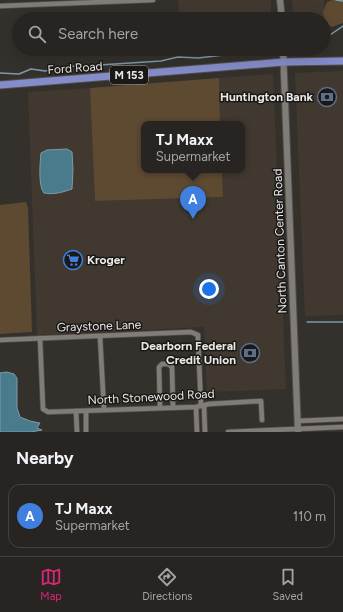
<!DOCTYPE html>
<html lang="en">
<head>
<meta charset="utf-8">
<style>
  body { margin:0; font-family:Figtree,sans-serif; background:#33302e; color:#f1f3f6 }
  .you { position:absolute; left:209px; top:289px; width:14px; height:14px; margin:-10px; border:3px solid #fff; border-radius:50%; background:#1a73e8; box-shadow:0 0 0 6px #1a73e833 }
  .badge { display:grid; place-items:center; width:26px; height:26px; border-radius:50%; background:#db2777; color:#fff; font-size:13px; font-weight:700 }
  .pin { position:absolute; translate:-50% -33px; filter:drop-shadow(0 1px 2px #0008) }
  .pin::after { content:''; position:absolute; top:21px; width:14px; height:12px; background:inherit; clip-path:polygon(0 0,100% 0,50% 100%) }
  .popup { position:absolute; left:141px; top:121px; width:104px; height:52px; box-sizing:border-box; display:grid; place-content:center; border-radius:8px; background:#272421; filter:drop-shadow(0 1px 3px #0005); font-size:13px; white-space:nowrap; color:#a4a4a5 }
  .popup b { font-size:15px; color:#f1f3f6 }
  .popup::after { content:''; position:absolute; left:50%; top:100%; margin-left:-8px; border:8px solid transparent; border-top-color:#272421 }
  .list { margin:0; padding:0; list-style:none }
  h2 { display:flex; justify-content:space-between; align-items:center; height:52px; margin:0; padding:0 16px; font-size:17px }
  h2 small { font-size:13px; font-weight:400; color:#a4a4a5 }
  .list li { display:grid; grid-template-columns:26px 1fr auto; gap:12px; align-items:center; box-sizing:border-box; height:64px; margin:0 8px 8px; padding:0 8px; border:1px solid #43413f; border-radius:12px }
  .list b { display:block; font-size:15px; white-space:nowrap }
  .list p { margin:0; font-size:13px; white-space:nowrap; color:#a4a4a5 }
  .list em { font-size:13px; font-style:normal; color:#a4a4a5 }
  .icon { flex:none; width:22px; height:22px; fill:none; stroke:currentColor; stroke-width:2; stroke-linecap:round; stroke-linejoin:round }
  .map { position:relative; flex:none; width:343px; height:432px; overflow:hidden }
  .search { position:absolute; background:#272421; box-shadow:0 4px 16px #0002; left:12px; right:12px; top:12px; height:44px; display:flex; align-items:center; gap:10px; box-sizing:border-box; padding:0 14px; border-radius:22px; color:#a4a4a5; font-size:15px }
  .sheet { height:124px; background:#272421 }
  nav { display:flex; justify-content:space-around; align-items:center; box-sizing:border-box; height:56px; border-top:1px solid #43413f; background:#272421; font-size:11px; color:#a4a4a5 }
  nav a { display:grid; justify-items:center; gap:2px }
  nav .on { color:#db2777 }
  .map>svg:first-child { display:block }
  .built { fill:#413930 }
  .green { fill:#5e4a31 }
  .water { fill:#497b8d; stroke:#7a9ca8 }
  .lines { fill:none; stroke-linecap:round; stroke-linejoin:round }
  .stream { stroke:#7a9ca8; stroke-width:1.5 }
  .minor-casing { stroke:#524e4b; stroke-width:6 }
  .secondary-casing { stroke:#524e4b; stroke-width:8 }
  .primary-casing { stroke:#524e4b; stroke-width:9 }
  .minor { stroke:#807c77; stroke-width:4.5 }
  .secondary { stroke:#807c77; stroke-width:6 }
  .primary { stroke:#848cc9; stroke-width:7 }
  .labels { text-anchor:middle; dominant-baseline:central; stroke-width:3; stroke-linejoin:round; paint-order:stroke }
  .shield { fill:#1a1917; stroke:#acaba8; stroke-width:1 }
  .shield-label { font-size:11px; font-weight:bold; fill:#ebe9e6 }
  .street-label { font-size:12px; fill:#ebe9e6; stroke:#1a1917 }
  .poi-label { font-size:12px; font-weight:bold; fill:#ebe9e6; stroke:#1a1917; text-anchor:end }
</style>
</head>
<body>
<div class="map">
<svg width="343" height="432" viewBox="0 0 343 432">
  <rect width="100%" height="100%" fill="#34302c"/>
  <g class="built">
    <path d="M 178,0 L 271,0 L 271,19 L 179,19 Z"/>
    <path d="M 292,0 L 324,0 L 326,49 L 324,49 L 324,19 L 293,19 Z"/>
    <path d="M 343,71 L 343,315 L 305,316 L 295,73 Z"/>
    <path d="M 273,74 L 286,389 L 207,392 L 204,327 L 37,335 L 28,92 L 90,88 L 95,201 L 223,197 L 222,170 L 242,170 L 242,124 L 220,124 L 219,78 Z"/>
  </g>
  <g class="green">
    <path d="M 332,0 L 343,0 L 343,23 L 332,27 L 326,24 L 323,12 L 327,2 Z"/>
    <path d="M 219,78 L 220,124 L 144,124 L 144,170 L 222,170 L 223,197 L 95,201 L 90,88 Z"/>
    <path d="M 26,202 L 28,208 L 32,332 L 0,334 L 0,205 Z"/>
  </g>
  <g class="water">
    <path d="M 67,149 L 72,152 L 73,170 L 72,189 C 63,192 54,195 44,193 C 38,186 40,163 41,153 L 47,150 Z"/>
    <path d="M 7,372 L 14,374 L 17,378 L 17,408 L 20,417 L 30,421 L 40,423 L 37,428 L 42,430 L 31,432 L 0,432 L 0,373 Z"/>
  </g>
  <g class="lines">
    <g class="stream">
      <path d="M 336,0 L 343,1"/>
      <path d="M 324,39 L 343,26"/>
      <path d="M 84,66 L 161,61 L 178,57 L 198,58 L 250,52 L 257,49"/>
      <path d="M 0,73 L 19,74 L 31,69 L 45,71 L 74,66"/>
      <path d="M 307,322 L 343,322"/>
    </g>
    <defs>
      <g id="minor">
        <path d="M 0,6 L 153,0"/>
        <path d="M 100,336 L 104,410"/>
        <path d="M 40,338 L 43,409 L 48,412 L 196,407 L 209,404 L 261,401 L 262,420"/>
        <path d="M 0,340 L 191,332 L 198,335 L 198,339 L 201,406"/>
        <path d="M 204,406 L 205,432"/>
        <path d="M 196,407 L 197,432"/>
        <path d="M 160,408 L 159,367 L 162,364 L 168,364 L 172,367 L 173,408"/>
        <path d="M 76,411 L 77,432"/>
        <path d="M 86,411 L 86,432"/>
        <path d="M 297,421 L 343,419"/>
        <path d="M 228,432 L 343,427"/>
      </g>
      <g id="secondary">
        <path d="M 280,0 L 282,19"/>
        <path d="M 283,49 L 298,432"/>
      </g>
      <path id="primary" d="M 0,85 L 284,62 L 343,61"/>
    </defs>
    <use href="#minor" class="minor-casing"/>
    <use href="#secondary" class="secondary-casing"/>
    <use href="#primary" class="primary-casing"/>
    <use href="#minor" class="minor"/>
    <use href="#secondary" class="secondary"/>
    <use href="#primary" class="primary"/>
  </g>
  <defs>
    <symbol id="bank-ring" viewBox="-11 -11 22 22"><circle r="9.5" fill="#1a1917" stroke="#5c6f8a" stroke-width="1.5"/><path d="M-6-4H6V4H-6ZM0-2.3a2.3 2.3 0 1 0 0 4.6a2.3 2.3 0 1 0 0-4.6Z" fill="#5c6f8a"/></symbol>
    <symbol id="supermarket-ring" viewBox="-11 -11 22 22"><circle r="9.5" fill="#1a1917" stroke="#3f7fe0" stroke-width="1.5"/><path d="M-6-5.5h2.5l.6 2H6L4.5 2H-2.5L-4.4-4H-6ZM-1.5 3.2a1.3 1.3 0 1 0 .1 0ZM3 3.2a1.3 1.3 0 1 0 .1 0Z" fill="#3f7fe0"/></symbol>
  </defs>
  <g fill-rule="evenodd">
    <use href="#bank-ring" x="316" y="86" width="22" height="22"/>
    <use href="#supermarket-ring" x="62" y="249" width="22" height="22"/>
    <use href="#bank-ring" x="239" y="342" width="22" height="22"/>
  </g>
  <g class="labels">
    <rect class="shield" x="110" y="66" width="38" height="18" rx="3"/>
    <g class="shield-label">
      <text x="129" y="75">M 153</text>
    </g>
    <g class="street-label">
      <text transform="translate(75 68) rotate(-4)">Ford Road</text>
      <text transform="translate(280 241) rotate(-92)">North Canton Center Road</text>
      <text transform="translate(99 326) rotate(-2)">Graystone Lane</text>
      <text transform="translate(151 397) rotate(-3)">North Stonewood Road</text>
    </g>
    <g class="poi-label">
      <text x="313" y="97">Huntington Bank</text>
      <text x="87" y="260" text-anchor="start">Kroger</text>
      <text x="236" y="346">Dearborn Federal<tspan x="236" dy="14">Credit Union</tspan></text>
    </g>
  </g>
</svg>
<div class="you"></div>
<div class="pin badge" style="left:193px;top:219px;background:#3f7fe0">A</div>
<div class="popup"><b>TJ Maxx</b>Supermarket</div>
<div class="search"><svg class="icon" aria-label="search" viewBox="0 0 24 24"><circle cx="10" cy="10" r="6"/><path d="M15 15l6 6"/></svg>Search here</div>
</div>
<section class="sheet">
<h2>Nearby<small></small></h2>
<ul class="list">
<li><span class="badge" style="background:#3f7fe0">A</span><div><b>TJ Maxx</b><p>Supermarket</p></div><em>110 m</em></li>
</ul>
</section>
<nav>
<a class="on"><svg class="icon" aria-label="map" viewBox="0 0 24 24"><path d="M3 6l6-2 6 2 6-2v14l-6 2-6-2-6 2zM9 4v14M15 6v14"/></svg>Map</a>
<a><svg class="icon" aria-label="directions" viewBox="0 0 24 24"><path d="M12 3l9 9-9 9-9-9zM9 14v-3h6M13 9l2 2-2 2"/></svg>Directions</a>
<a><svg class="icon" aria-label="saved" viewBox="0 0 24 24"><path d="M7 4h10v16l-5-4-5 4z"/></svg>Saved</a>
</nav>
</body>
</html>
